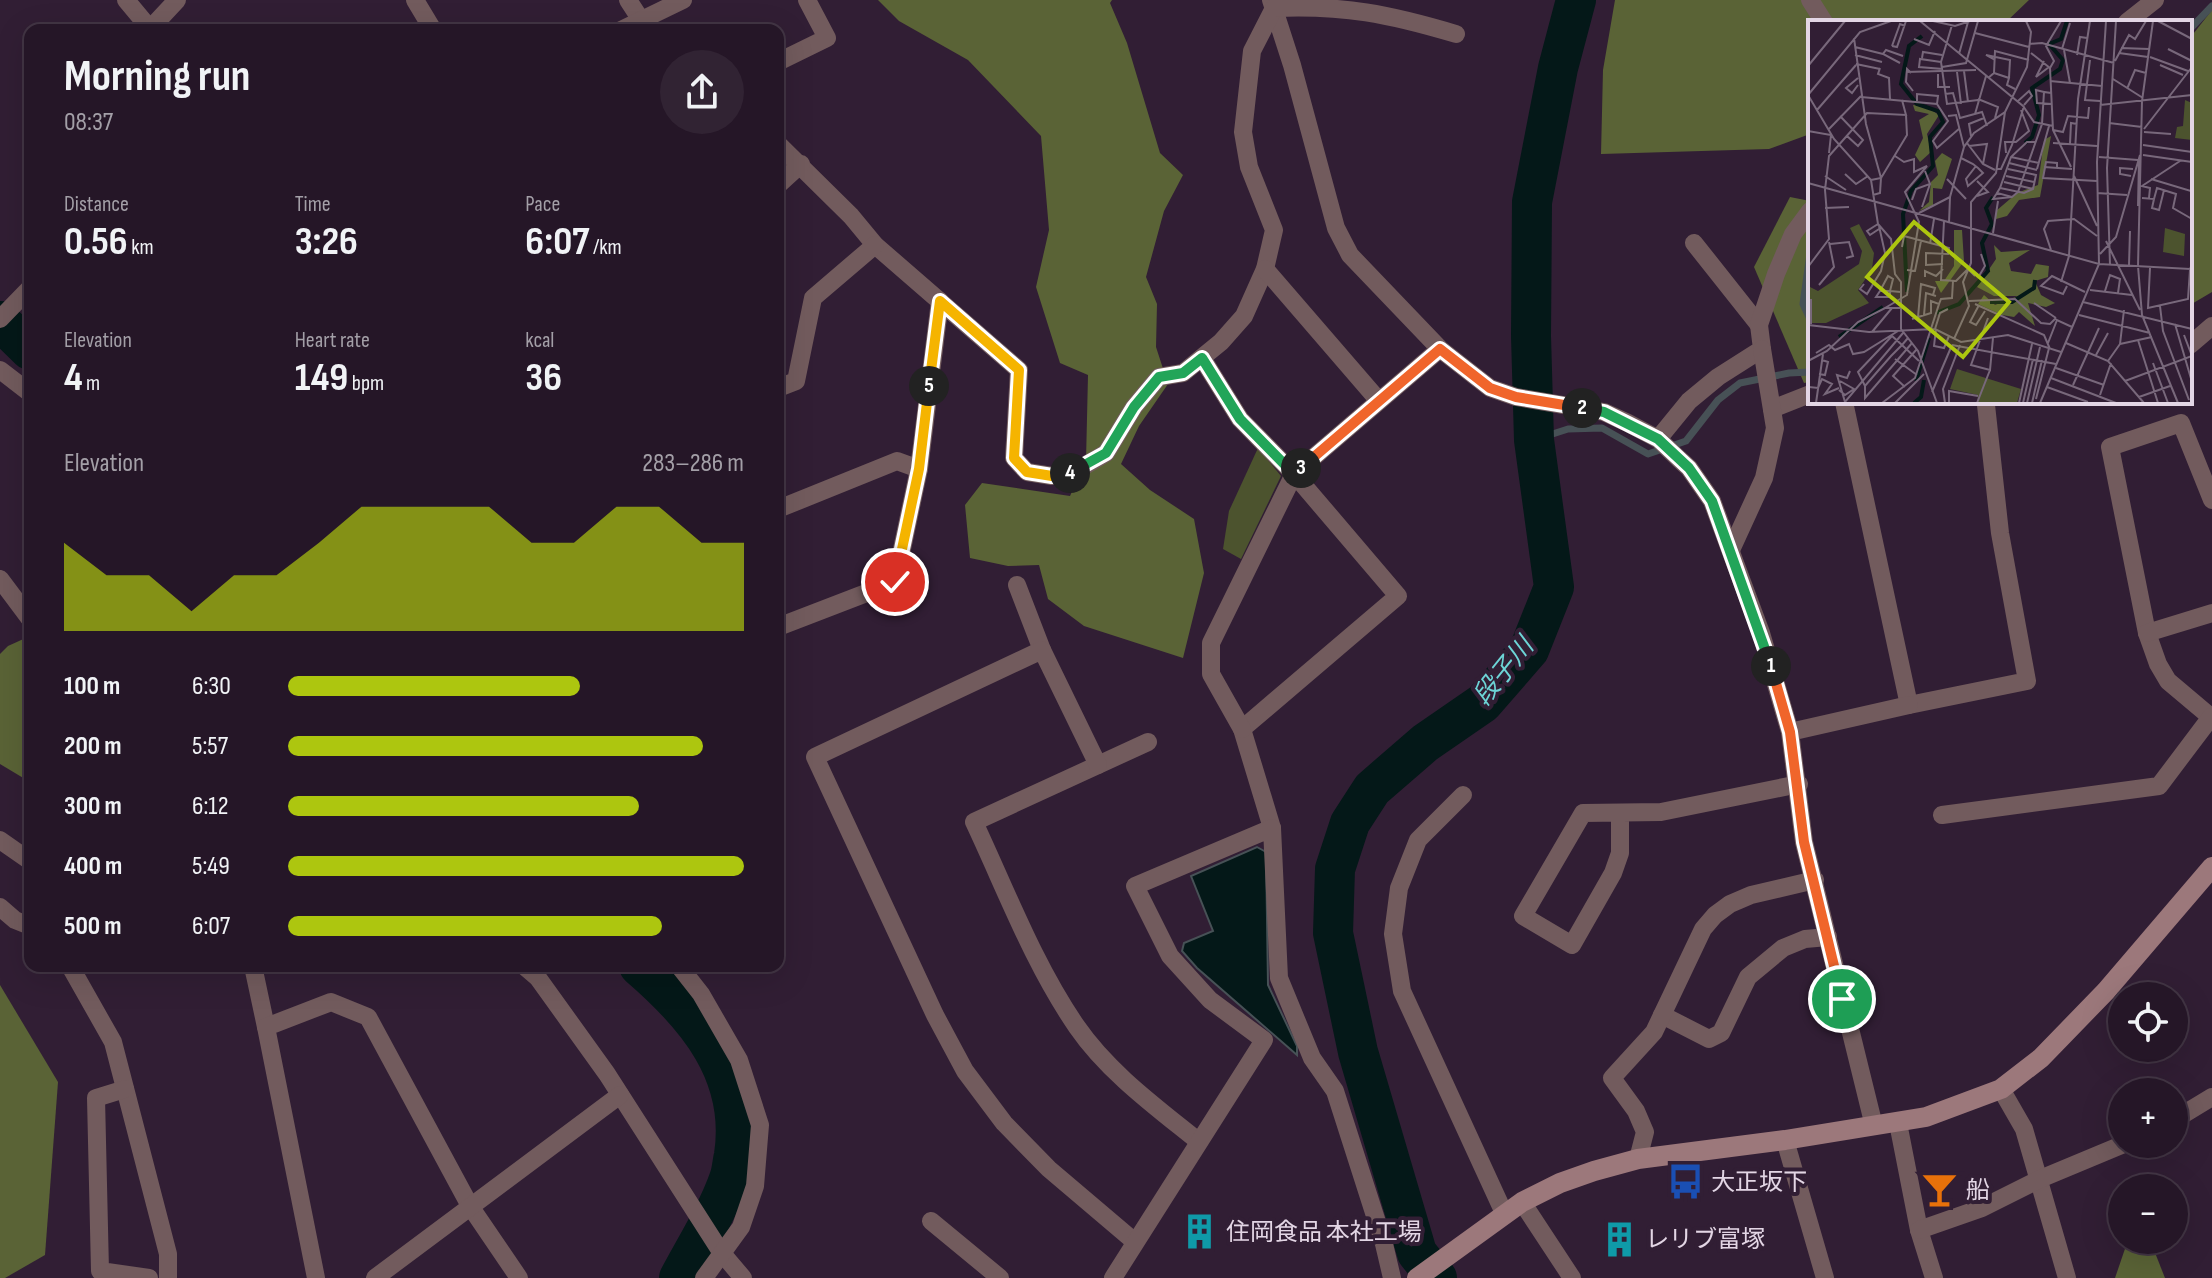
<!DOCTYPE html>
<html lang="en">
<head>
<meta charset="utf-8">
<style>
  :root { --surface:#251627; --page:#312333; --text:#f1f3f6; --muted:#a39fa7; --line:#423544; --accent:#adc60f }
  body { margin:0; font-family:"Sofia Sans Condensed","Noto Sans JP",sans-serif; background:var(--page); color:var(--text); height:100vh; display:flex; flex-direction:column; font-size:30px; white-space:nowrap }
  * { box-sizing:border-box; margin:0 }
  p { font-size:26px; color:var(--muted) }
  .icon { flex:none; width:44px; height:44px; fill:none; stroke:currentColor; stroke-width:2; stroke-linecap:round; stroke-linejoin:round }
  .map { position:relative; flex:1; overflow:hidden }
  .details { position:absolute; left:24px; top:24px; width:760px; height:948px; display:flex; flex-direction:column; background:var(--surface); border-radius:16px; box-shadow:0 8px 32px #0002,0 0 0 2px var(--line) }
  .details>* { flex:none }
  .fabs { position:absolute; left:2108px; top:982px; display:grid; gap:16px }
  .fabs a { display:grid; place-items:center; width:80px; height:80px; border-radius:50%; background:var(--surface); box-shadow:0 8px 32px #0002,0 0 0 2px var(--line); font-size:40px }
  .pin { position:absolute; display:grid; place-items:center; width:68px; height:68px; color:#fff; margin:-34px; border:4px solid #fff; border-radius:50%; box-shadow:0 2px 8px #0007 }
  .km { position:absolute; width:40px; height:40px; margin:-20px; border-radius:50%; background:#222; color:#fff; font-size:22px; line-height:40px; text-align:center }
  .round { display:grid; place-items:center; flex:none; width:84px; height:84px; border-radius:42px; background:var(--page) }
  .head { display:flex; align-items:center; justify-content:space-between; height:136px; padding:0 40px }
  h1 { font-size:44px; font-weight:700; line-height:60px }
  .figures { display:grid; grid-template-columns:repeat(3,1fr); gap:12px; height:136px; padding:8px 40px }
  .figures div { display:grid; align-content:center }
  .figures b { font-size:40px; font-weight:700 }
  .figures small { font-size:22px; font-weight:400 }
  .figures p { font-size:22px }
  .chart { height:224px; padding:16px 40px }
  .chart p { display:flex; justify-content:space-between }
  .chart svg { width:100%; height:144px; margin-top:8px; fill:var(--accent); opacity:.7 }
  ul { padding:0 40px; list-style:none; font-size:26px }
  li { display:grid; grid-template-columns:128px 96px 1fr; align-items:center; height:60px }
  li i { height:20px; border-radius:10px; background:var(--accent) }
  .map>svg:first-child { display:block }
</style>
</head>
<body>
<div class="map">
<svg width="2212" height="1278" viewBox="0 0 2212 1278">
  <rect width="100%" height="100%" fill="#311e34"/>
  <polygon fill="#4c532e" points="1258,448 1281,476 1241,559 1223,549 1229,511"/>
  <g fill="#5a6336">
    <polygon points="878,0 1112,0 1110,3 1127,43 1160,153 1183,175 1164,211 1146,277 1157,304 1156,347 1168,384 1139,426 1121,464 1150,490 1194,519 1204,573 1183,658 1084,626 1048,599 1039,565 1008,566 970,558 965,505 982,483 1070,496 1086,461 1088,375 1060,363 1036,287 1049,230 1041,136 968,60 899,21"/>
    <polygon points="1615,0 2029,0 2006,22 1810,22 1810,134 1769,149 1601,154 1603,70"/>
    <polygon points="2212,10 2212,292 2190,305 2190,38"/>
    <polygon points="1790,197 1810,201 1810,382 1804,383 1754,267"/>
    <polygon points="30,636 30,782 0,764 0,654 8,646"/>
    <polygon points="0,985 58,1082 45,1255 5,1278 0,1278"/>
    <polygon points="2128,1240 2150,1240 2165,1278 2115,1278"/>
  </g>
  <polygon fill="#041818" stroke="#475156" stroke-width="2" points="1257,847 1266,852 1268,985 1297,1046 1297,1055 1197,968 1182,951 1184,943 1213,931 1191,876"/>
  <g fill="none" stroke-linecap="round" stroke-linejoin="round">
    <g stroke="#475156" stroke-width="7">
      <polyline points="2190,29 2212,6"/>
      <polyline points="1810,254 1803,304 1810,319"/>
      <polyline points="1534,440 1568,429 1602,428 1648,454 1686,441 1718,400 1740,383 1789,373 1810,372"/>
    </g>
    <g stroke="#041818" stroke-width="40">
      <polyline points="0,321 30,350"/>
      <path d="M639,966C697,1016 746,1074 734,1155C732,1163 732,1171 729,1179C717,1213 696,1246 679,1278"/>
      <polyline points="1437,1278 1417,1253 1358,1052 1333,933 1335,869 1350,823 1372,789 1425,743 1483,703 1529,650 1554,587 1534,440 1531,336 1532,202 1558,68 1576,0"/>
    </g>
    <g stroke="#725b5d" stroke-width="18">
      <polyline points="126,0 151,30"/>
      <polyline points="415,0 433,30"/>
      <polyline points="628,0 641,20 652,30"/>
      <polyline points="1271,0 1292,65 1336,228 1350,255 1440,349 1490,388 1516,397 1604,412 1628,423 1658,439 1679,459 1689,468 1712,501 1761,633 1790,732 1804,842 1874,1126"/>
      <polyline points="1810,0 1824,22"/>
      <polyline points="2127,22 2155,0"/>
      <polyline points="150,29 177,0"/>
      <polyline points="621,30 683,0"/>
      <polyline points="778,62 827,38 807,0"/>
      <path d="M778,144L851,216L875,245L1019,370L1014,458L1027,472L1052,476L1076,471L1106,453L1134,407L1159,377L1183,373L1221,342L1244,316L1265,269L1274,230L1249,167L1243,132L1252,51L1274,8C1344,5 1389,14 1456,34"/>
      <polyline points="778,185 801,164"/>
      <polyline points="1694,243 1759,325"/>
      <polyline points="1265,269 1379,401"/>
      <polyline points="0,319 30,288"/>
      <polyline points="2190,345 2212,326"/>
      <polyline points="1202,358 1240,419 1294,474 1398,596 1242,729 1272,828"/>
      <polyline points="0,370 30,393"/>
      <polyline points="778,388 796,381 813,298 875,245"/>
      <polyline points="1844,402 1909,705 2027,681 2000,533 1986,405"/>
      <polyline points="1772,409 1810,394"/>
      <polyline points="1658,439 1689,401 1718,377 1762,349 1759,325 1776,274 1793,234 1810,211"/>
      <polyline points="2212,500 2181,423 2110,447 2147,633 2158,664 2168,681 2212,718"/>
      <polyline points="778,509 897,461 919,469 940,301"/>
      <polyline points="1731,550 1764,478 1775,428 1762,349"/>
      <polyline points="0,579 30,619"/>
      <polyline points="1017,585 1042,650"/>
      <polyline points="778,627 895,582 919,469"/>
      <polyline points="2147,633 2212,613"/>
      <polyline points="1242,729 1211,674 1211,643 1294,474 1440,349"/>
      <polyline points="1790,732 1909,705"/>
      <path d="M1148,742L974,822C1006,890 1034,965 1077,1027C1108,1072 1156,1107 1198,1141"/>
      <polyline points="1098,765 1042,650 815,757 935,1015 965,1071 1004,1123 1049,1169 1135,1242"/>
      <polyline points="1463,795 1418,840 1399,888 1393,934 1402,991 1504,1213"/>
      <polyline points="1620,813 1620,853 1613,873 1572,945 1523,916 1583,813 1661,812 1799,784"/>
      <polyline points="1942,815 2159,786 2211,717"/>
      <polyline points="0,840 30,861"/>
      <polyline points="0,907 15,920 30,926"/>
      <polyline points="70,966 113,1042 168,1254 168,1278"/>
      <polyline points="253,966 266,1027"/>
      <polyline points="524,966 538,978 607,1074 721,1252 743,1278"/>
      <polyline points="679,966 701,994 739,1060 760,1125 755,1186 741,1227 704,1278"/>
      <polyline points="1662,1015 1709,1039 1721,1033 1748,977 1783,948 1805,939 1828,937"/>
      <polyline points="125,1089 96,1098 100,1271 149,1278"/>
      <polyline points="2001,1089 2024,1129 2067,1278"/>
      <polyline points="2174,1120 2212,1097"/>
      <polyline points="1898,1123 1919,1230 1934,1278"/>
      <polyline points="1785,1140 1825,1278"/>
      <polyline points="1638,1159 1645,1132 1636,1111 1612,1078 1654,1032 1703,929 1715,915 1730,904 1751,895 1815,880"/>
      <polyline points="1522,1202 1572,1278"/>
      <polyline points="931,1221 1000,1278"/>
      <polyline points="1919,1230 1982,1208 2040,1179 2124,1144"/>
      <polyline points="316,1278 266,1027 331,1002 368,1017 470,1206 519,1278"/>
      <polyline points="375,1278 620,1095"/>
      <polyline points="1113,1278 1264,1040 1210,1000 1170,956 1135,886 1272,828 1279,978 1312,1058 1335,1091 1384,1244 1392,1278"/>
    </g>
    <polyline stroke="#9c787b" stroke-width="20" points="1417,1278 1522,1202 1560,1183 1594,1171 1638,1159 1785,1140 1926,1117 2001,1089 2041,1058 2106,991 2212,867"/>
  </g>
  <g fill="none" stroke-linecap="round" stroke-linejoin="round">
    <defs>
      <polyline id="split-1" points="1771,666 1790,732 1804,842 1842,999"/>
      <polyline id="split-2" points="1582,408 1604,412 1658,439 1689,468 1712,501 1771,666"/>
      <polyline id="split-3" points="1301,468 1440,349 1490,388 1516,397 1582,408"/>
      <polyline id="split-4" points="1070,473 1106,453 1134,407 1159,377 1183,373 1202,358 1240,419 1294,474 1301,468"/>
      <polyline id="split-5" points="929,386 940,301 1019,370 1014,458 1027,472 1052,476 1070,473"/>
      <polyline id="split-6" points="895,582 919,469 929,386"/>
    </defs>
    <use href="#split-1" stroke="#fff" stroke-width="16"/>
    <use href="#split-2" stroke="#fff" stroke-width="16"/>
    <use href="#split-3" stroke="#fff" stroke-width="16"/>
    <use href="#split-4" stroke="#fff" stroke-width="16"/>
    <use href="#split-5" stroke="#fff" stroke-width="16"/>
    <use href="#split-6" stroke="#fff" stroke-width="16"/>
    <use href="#split-1" stroke="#f0652b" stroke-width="10"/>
    <use href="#split-2" stroke="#22a559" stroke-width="10"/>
    <use href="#split-3" stroke="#f0652b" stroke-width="10"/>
    <use href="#split-4" stroke="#22a559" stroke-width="10"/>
    <use href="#split-5" stroke="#f5b400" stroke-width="10"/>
    <use href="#split-6" stroke="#f5b400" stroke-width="10"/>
  </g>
  <defs>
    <symbol id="bus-bare" viewBox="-9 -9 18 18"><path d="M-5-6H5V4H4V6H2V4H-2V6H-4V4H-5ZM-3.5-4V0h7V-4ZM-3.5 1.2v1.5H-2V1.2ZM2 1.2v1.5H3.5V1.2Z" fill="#1a4fb4" stroke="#311e34" stroke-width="2.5" paint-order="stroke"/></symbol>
    <symbol id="bar-bare" viewBox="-9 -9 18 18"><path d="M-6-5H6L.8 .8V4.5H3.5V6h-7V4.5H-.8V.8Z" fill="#e8710a" stroke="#311e34" stroke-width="2.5" paint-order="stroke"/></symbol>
    <symbol id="building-bare" viewBox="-9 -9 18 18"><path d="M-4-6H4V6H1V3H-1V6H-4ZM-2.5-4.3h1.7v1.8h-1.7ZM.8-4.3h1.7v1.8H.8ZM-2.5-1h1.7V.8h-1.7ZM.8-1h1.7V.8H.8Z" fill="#0f9aa8" stroke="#311e34" stroke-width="2.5" paint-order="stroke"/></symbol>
  </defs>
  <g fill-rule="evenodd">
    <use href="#bus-bare" x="1660" y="1156" width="51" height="51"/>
    <use href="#bar-bare" x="1914" y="1164" width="51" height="51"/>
    <use href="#building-bare" x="1174" y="1206" width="51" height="51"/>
    <use href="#building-bare" x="1594" y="1214" width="51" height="51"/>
  </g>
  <g text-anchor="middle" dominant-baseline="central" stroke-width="8" stroke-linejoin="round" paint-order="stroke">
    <g font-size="24" fill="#e3d6e5" stroke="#311e34" text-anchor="start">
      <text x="1711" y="1182">大正坂下</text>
      <text x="1966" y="1190">船</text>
      <text x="1226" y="1232">住岡食品 本社工場</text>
      <text x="1645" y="1239">レリブ富塚</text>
    </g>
    <g font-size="26" font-style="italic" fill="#6dd5d7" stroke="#311e34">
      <text transform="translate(1504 672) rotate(-51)">段子川</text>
    </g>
  </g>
  <g transform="translate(1808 20)">
    <rect width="384" height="384" fill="#311e34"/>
    <path d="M377,80L384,83V120L367,118L369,107L375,106ZM51,204L66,233L64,249L50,270L61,283L18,303H3L0,266L10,271L51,244L54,231L42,208ZM357,208L377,214L376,236L355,232ZM149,349L213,369L209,383H169L170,375L142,369Z" fill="#4c532e"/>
    <path d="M105,85L119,87L131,95L119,114L123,132L112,142L107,135L115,118L111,100L121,94L107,91ZM243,116L232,177L211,180L199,196L188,199V191L209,173L230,165L236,120ZM134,133L144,139L134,169L125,168V185L111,191L121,182L123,162L130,155L127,141ZM146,210H154L156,241L133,273L127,261H136L146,246ZM186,225L193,232L222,230L201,243L203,251L223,254L228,244L241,246L240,257L227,261L233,275L247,283L238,287L220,283L227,306L211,292L206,297L194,295L170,284L176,275L187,285L210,276H186L169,267L188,239Z" fill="#5a6336"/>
    <path fill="none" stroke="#041818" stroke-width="4" d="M217,123L224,117L231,95L224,68L252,49L255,40L241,24L253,19L259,1M99,272L95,194L103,171L125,146L122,117L135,102L130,91L109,84L93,64L101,26L114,16M182,282H204L226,268L227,260M128,293L151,284L180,251L174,223L184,204L178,188L185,177M31,317L75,287M108,361L121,318M106,383L113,377L116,360"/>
    <path fill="none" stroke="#78687b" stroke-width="2" d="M112,1L215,86L226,102L245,106M125,1L147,6L162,1M345,1L334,81L330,246L334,295L370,383M350,1L384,19M144,5L133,42L139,84L170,80M167,13L221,27M46,18L58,104L73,158L63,160M106,19L121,25L127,11M221,24L234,23L306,43M84,26L89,27L98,1M84,26L92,4L97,6M47,27L75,34M313,28L341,29M254,29L262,3M360,29L384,41M256,30L262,63M223,33L242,48L245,110L263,147M311,33L340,37M151,34L160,2M47,35L74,42M269,35L272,17L279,18M342,37L380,51M114,38L115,32L134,35M187,40L178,35L202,40L201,58M282,40L277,80L292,81M236,41L228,57L241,47M307,41L321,15L327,19L338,1M133,42L112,39L111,47L135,49M92,43L75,34L78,30L95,36M48,44L72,49M352,45L375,55M0,46L37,1M134,47L158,43L170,1M72,48L70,54L81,58L82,79M242,48L246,41L238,26L253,1M156,51L160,82M98,52L168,50M149,52L153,84M103,53L99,49L98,62L105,71M186,53L201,58L199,65L207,69M130,54V67H142M50,58L38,68L44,73L50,65M180,58L186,53L187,31L221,40M305,59L335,78M242,61L294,66M319,69L327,50L338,53M236,72L228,70L229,83L244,84M137,74L145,73L152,98L174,92L179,106M0,75L26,119L63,160L70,204L83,219L87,254L93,262V309L110,331L129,383M0,75L52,12L83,1M53,77L129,84L140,101L125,121L129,128L152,108M170,79L190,87L187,98M109,81V74L130,76L129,84M210,81L221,71L224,76L216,85M292,85L384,75M9,90L48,45M167,94L178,56M32,96L55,120L50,126L39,116M140,96L148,95L156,127M301,103L334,107M336,109L384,47M20,110L53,76M245,110L255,112L260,96L280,98L281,87M0,111L23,115L21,133M336,112L363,114M163,116L161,104L176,98M159,123L175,144L187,150M245,123L289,126M262,124L263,103L269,104M335,125L384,132M161,126L179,124L175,144M198,133L197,122H208L221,111L213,90M335,135L384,142M203,137L231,143M291,137L330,140M153,138L165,144L170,148L175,153L160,166L158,159L168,146M201,143L229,150M236,147L264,149M249,148V143L238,142L235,158L289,161M188,149H193L204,125L216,86M200,149L228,155L225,169L216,173L192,168L203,137L219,122H227M229,149L241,106M37,154L48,164L60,156M17,156L38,170M198,156L226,162M266,156L289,206M323,156L312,154V148L325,149M139,159L158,179M343,159L383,171L384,177M169,161L180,172L169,176M196,162L225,169M0,163L291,244L382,249L384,244M192,168L189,173L204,177L210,172L234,104L236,72L243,73M189,173L185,179L204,177M289,173L319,175M65,175L72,173L73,158L99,115L98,95M334,178L346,179L349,168L368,174L365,188L384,199M341,178L342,168L334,166L372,141M346,179L344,188L351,190L356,170M104,180L108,169L122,164L117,151M330,186L331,140M114,187L122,164M17,188L41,187M111,193L142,177M136,201L133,260L148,261L160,249L167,256M141,203L142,177L156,127L166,113L197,92L219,47L223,12L218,1M70,204L59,211L62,215L71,209M185,213L190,181M298,221L332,290M22,224L41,222L45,236L38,238M122,224L126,199M94,227L96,216L141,228L140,234L118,233V245L135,244M243,230L236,209L240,201L266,199L289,216M292,234L308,217L332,135M302,245L299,148L308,1M321,245L322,211M0,247L21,219L17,170L21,136L59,93L98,95L94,80M342,248L340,288L380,279L382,250M99,250L107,251L113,221M171,256L177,246L173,234M117,257V251L128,256L135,249M253,262L261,236L270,79L282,1M56,264L52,269L59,274L73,251L77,233L71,206M11,265L26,247L21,222M259,266L255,274L233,266L244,256L277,272M282,270L324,275M72,271L80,256L85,259L82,271V277H68L72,271H82L93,272M297,271L302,255L312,259L310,273M161,281L207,279L233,303L242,304L248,298M275,282L384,309M226,283L248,298M131,284L133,279L144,278L145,261M167,284L236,315L242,329M171,285L162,302L168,305L177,291M352,286L355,311L381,380M77,288L99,275L111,202L97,172L119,146L106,152V139L96,142L87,136M116,295L118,273L128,276M271,295L342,313M110,297L113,264L127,268L125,275M180,298L163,345L182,350L185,318M3,304V279M367,304L384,362M0,305L61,312L127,309L153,322L200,315L253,332M127,309L132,293L140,289M128,309L126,326L136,328L141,316M64,312L84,288M100,318L94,325L83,336L69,352L57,366L50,352L84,316L94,325L111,341M146,319L161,286L155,262L163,243V182L188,153L197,92M330,320L350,383M240,323L249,300L264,307M258,323L300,341L336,383M312,324L344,317M144,325L248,344M8,333L21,325L27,330L41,324L45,334L56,332L90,311M288,335L300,313M87,339L109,355M0,341L19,331L50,302L77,288H92M300,341L312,324L316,290M345,343L360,383M248,348L296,365M42,351L39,358L29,355L37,382L95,313M11,354L17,355L20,342L14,340M243,358L308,383M317,361L384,336L376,315M265,365L291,308M57,366V378L104,323M1,367L10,368L14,359L24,364L17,374L31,368M97,367L85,356L109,329M239,367L280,382M31,370L37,375L46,369L32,361M124,372L144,325M292,375L303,343M331,377L362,366M228,379L241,328M8,383L15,334M74,383L107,358L131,284L123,281V293L104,299M87,383L116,354M137,383L135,369L152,325M141,383V371L170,376M169,383L182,350M211,383L224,324M215,383L225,339M219,383L232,327M224,383L234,340M232,383L291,244L289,142L298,1"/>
    <path fill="#adc60f" fill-opacity="0.15" stroke="#adc60f" stroke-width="4" d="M106,202L201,282L155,337L59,257Z"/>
    <rect width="384" height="384" fill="none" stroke="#e3d6e5" stroke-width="4"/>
  </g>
</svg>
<div class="fabs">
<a><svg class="icon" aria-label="locate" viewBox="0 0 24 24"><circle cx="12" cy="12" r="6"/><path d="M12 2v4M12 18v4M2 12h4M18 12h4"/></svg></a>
<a>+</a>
<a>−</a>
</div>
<div class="pin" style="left:1842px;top:999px;background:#1e9e55"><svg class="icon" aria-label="arrive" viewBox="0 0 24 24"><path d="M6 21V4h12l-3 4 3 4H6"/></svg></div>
<div class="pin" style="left:895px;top:582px;background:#d93025"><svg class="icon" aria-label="check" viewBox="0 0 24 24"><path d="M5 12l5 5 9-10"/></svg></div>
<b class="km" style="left:1771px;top:666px">1</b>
<b class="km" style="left:1582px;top:408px">2</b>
<b class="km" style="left:1301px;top:468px">3</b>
<b class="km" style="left:1070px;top:473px">4</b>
<b class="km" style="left:929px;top:386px">5</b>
<section class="details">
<div class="head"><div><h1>Morning run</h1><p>08:37</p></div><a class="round"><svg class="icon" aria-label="share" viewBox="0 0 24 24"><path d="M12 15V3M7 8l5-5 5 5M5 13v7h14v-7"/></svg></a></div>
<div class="figures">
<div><p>Distance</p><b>0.56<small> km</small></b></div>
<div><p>Time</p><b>3:26</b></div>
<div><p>Pace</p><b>6:07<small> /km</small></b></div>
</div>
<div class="figures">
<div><p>Elevation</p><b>4<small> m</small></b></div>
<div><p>Heart rate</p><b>149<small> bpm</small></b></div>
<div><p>kcal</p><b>36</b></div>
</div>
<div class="chart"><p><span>Elevation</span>283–286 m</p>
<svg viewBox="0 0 160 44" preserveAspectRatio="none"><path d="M0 44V17L10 27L20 27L30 38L40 27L50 27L60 17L70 6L80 6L90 6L100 6L110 17L120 17L130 6L140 6L150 17L160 17V44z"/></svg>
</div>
<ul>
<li><b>100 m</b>6:30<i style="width:64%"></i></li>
<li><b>200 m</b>5:57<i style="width:91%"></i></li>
<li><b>300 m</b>6:12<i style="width:77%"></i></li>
<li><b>400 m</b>5:49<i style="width:100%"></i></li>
<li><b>500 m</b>6:07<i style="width:82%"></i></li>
</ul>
</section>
</div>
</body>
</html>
